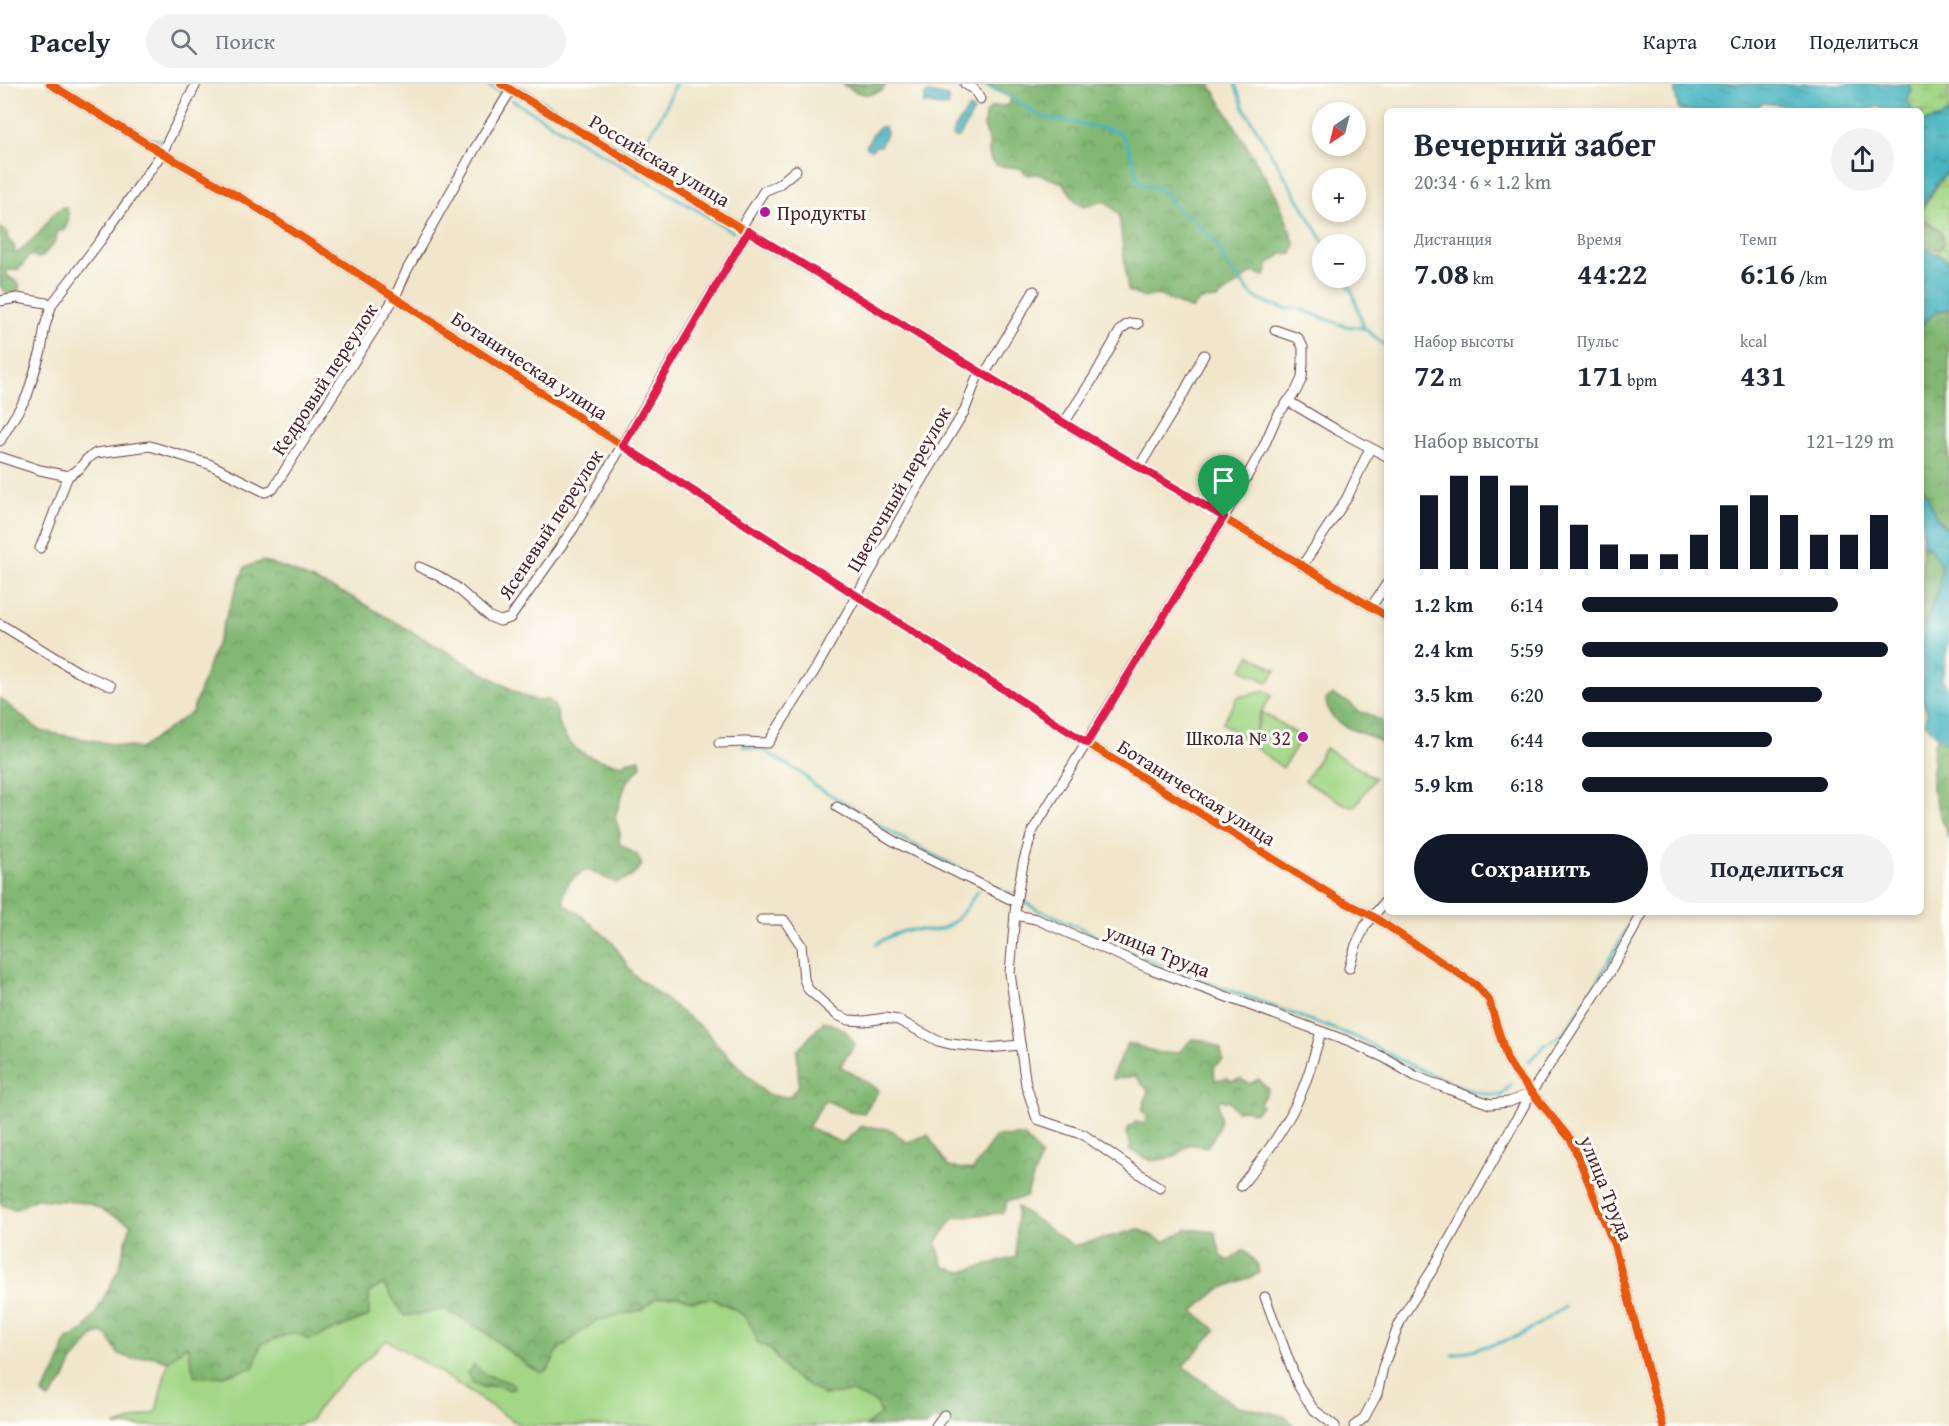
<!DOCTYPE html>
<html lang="ru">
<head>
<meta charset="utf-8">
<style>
  :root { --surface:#fff; --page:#f2f2f3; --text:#1f2937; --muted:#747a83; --line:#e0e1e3; --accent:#111827 }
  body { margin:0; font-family:"Gentium Book Plus",serif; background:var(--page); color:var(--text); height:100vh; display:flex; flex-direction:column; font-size:22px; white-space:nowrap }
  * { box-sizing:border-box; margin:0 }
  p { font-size:20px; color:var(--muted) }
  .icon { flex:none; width:33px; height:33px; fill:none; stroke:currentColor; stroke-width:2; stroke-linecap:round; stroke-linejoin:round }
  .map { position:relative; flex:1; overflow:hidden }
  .drawer { position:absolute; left:1384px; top:24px; width:540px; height:807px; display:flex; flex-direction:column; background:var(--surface); border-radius:9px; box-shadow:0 3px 9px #0003 }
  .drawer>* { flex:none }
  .needle { width:39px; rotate:215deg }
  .controls { position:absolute; left:1312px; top:18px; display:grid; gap:12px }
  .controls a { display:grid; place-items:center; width:54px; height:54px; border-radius:50%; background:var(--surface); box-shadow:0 3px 9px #0003; font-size:30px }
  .pin { position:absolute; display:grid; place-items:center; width:51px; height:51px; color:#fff; margin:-62px -26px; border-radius:50% 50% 50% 0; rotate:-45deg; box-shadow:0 0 6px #0007 }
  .pin .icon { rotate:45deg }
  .round { display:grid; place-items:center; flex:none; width:63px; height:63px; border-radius:32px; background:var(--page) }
  .overview { display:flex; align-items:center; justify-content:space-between; height:102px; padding:0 30px }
  h1 { font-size:33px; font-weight:600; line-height:45px }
  .figures { display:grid; grid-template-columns:repeat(3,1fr); gap:9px; height:102px; padding:6px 30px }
  .figures div { display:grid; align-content:center }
  .figures b { font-size:30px; font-weight:600 }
  .figures small { font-size:16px; font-weight:400 }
  .figures p { font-size:16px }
  .chart { height:168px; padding:12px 30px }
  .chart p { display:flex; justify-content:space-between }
  .chart svg { width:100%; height:108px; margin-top:6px; stroke:var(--accent); stroke-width:6 }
  .primary-button { display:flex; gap:12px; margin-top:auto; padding:12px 30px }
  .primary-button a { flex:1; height:69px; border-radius:36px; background:var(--accent); color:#fff; font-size:24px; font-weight:600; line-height:69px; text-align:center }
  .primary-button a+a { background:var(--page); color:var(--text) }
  ul { padding:0 30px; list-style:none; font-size:20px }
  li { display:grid; grid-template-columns:96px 72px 1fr; align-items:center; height:45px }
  li i { height:15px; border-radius:8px; background:var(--accent) }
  header { display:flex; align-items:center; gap:36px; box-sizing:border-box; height:84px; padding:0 30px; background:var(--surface); border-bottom:2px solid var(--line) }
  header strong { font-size:28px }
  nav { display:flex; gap:33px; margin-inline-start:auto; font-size:21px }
  .search { width:420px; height:54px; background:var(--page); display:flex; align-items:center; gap:15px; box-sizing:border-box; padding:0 21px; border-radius:33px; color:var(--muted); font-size:22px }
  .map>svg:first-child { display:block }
</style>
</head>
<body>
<header>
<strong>Pacely</strong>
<div class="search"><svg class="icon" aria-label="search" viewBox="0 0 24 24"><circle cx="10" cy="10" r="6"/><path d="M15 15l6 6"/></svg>Поиск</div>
<nav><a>Карта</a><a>Слои</a><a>Поделиться</a></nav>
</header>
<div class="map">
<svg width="1949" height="1342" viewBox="0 0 1949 1342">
  <defs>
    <pattern id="forest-crowns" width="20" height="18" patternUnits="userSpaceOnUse" patternTransform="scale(1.5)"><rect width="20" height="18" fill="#82b873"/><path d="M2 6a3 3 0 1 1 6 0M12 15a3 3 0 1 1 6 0" fill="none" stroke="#6c955f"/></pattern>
    <pattern id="wetland-marsh" width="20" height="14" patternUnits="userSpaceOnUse" patternTransform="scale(1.5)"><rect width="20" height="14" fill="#a3d786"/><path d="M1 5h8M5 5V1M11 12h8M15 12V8" fill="none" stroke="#8eb874"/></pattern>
    <pattern id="water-ripples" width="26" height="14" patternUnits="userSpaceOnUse" patternTransform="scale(1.5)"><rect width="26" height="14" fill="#46b5bf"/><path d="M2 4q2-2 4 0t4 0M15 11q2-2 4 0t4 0" fill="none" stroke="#3c939b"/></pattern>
  </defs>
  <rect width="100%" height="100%" fill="#fdfcf7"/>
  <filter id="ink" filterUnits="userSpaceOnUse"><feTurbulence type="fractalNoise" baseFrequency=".0167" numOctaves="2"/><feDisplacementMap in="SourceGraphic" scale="12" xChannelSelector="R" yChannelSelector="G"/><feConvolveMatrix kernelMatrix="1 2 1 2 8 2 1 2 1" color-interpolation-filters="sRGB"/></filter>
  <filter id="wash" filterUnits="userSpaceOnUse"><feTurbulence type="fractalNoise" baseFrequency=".008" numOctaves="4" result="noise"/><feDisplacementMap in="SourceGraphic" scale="24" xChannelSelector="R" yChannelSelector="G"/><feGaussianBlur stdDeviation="1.35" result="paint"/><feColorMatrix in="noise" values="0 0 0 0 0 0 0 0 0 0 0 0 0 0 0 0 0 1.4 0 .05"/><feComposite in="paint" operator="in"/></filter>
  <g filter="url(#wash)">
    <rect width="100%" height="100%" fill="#f1e6cb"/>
    <g fill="#a3d786" stroke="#767b58" stroke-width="1.5">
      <polygon points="1250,571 1276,586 1268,599 1242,585"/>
      <polygon points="1266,607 1272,611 1260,630 1251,660 1222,639 1238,613"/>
      <polygon points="1262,628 1302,653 1283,684 1252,661"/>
      <polygon points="1325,664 1375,694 1355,722 1346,721 1305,697"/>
      <path d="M384,1200L416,1231L445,1225L482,1246L528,1282L548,1285L559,1265L597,1236L641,1226L656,1214L676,1212L693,1217L711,1214C736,1227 751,1228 757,1258L771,1265L777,1275L824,1311L852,1308L877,1319L881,1330L866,1342H521L441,1289L387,1256L327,1312L310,1337L292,1342H114L156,1328L168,1277L187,1261L195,1293L224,1292L253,1283L261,1260L296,1248Z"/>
    </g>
    <g fill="url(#forest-crowns)" stroke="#666c4f" stroke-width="1.5">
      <path d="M842,0H886L883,6C864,14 859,10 842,0Z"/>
      <polygon points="985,0 1210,0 1279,116 1295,161 1292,170 1282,170 1269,180 1265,192 1253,188 1217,215 1201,216 1191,225 1158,211 1142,213 1128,207 1119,130 1105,117 1083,122 1075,116 1063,99 1038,90 1028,91 1020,84 999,82 992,78 989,70 989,57 984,42 985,30 992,23 1009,21 1011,14"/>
      <path d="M63,123H66C70,131 69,140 64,146L58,147L55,158L42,173L37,174L33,171L28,173C22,182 20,188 8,186L6,188L8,192L19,200V205L16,210C8,212 5,208 0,202V144L7,149V154L15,163L14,168L18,169L40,148L54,129Z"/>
      <polygon points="1922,136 1938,145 1943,152 1942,163 1935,166 1922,164"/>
      <polygon points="1949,225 1949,448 1935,431 1926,409 1922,402 1922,326 1924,322 1922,299 1922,240 1936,228"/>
      <polygon points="1922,461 1928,462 1941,481 1940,500 1922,549"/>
      <path d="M263,477L285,484L350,512L521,611L538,617L549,616C560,626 556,633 561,645C572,671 598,677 623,681L626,678L640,675L641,682L626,699L615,733L620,749L619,759L637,771L642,781L631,793L616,799L587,785C572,795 561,800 564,820L577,828L613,859L633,890L706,947L718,962L767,1011L789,1013L799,1001L797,967L824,937L845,946L855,960L840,982L879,1006L864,1029L850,1027L825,1016L808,1043L842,1059L862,1042L889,1045L907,1058L928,1051L948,1083L973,1086L995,1053L1024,1052L1041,1072L1026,1113L1007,1117L1003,1129L954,1133L936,1159L944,1183L961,1188L1016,1173L1017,1123L1074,1162L1139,1145L1164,1158L1187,1145L1215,1148L1221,1172L1229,1177L1244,1166L1257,1180L1260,1189L1220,1205L1193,1227L1216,1246L1183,1282L1235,1321L1285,1332L1295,1342H946L944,1336H932L927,1342H866L881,1330L877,1319L852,1308L824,1311L788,1289L771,1265L757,1258C751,1229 736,1226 711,1214L693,1217L676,1212L656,1214L641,1226L597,1236L559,1265L548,1285L542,1289L528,1282L482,1246L446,1225L404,1232L384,1200L369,1208V1232L309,1256L296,1248L261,1260L254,1283L223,1292L195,1293L187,1261L168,1277L151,1272L132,1275L118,1270L109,1254L102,1249L93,1252L73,1277L64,1296L51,1313L48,1315L42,1310L55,1288L62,1271L64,1261L68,1255L83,1247L95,1231L119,1184L131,1140L88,1119L36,1115L14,1126L0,1120V614L40,647L140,665L192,628L233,513L245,483Z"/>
      <path d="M1332,611L1350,619L1359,628L1368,630L1382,637L1387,644V663C1384,660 1380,657 1376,655C1357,646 1326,642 1326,615Z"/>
      <polygon points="1938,653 1949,661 1949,756 1932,705 1934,659"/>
      <path d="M1193,955L1204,956L1221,965L1223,976L1214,983L1215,996L1228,994L1231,997L1241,995L1249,1000L1259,995L1261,999L1269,1005L1260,1019L1262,1022L1254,1029L1246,1026L1236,1027L1229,1017L1225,1018L1223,1015L1219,1017C1218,1023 1219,1025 1220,1031C1221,1044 1214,1053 1207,1063L1189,1060L1175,1073L1152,1077L1129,1066L1131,1061L1126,1051L1129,1043L1136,1038L1144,1040L1148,1032L1142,1027L1148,1007L1136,992L1113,995V989L1128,959L1160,969L1179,968Z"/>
      <polygon points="474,1281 484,1290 511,1299 514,1302 513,1305 509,1306 497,1301 484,1304 478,1301 473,1299 467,1289"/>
    </g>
    <g fill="url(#wetland-marsh)" stroke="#767b58" stroke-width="1.5">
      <polygon points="1908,0 1949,0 1949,28 1942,33 1922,38 1922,27 1911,27 1911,23 1907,15 1911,5"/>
      <path d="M1949,84V178L1937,169L1945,159C1943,145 1934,142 1923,134V123Z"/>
    </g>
    <g fill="url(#water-ripples)" stroke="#486a75" stroke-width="1.5">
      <polygon points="1675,0 1908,0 1911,5 1907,15 1911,23 1911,27 1883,27 1877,22 1868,27 1799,27 1789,22 1763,19 1750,27 1679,27 1675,9"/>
      <polygon points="929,9 947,13 949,17 948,22 943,23 927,19 924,21 925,11"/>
      <polygon points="969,24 974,27 959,54 956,55 952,52 953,47"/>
      <polygon points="1949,28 1949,84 1928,113 1923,123 1922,132 1922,38 1942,33"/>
      <polygon points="880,43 884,43 887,48 880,62 876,62 871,66 866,63 873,50"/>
      <path d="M1922,166C1932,167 1942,171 1949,178V225L1936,228L1922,240Z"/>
      <polygon points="1922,402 1926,409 1935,431 1949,448 1949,555 1942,595 1949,609 1949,661 1938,653 1924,638 1927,628 1922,616 1922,549 1940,500 1941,481 1928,462 1922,461"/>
    </g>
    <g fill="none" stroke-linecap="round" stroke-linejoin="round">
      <g stroke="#46b5bf" stroke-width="3">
        <polyline points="59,0 149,55 161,56"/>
        <polyline points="486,0 503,11"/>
        <polyline points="983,0 1018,17 1040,33 1098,43 1118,48 1123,52 1134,78 1137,93 1146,102 1156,103 1165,109 1178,127 1196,136 1202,146 1214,155 1227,181 1252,211 1259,216 1286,225 1297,224 1345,242 1364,244 1388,264"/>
        <polyline points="1235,0 1244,24 1325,160"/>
        <polyline points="521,4 619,64 636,72 664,27 675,0"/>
        <path d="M512,16C585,61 660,103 733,148"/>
        <polyline points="1344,194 1352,207 1364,244"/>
        <polyline points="743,662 763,666 804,691 815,702 847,720 866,733 896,751 970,790"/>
        <polyline points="989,800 1011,810"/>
        <path d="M1020,815L1036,825L1057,833L1089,848L1104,858L1137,872L1361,955C1389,971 1473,1015 1502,1011L1511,1000"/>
        <path d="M876,860C887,853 898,847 911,846C922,845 937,849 947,842C960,835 970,818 978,807"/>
        <polyline points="1529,977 1544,962 1561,951 1570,941 1597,898 1636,828"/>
        <polyline points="1453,1271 1502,1258 1523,1250 1565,1223"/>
      </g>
    </g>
  </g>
  <g filter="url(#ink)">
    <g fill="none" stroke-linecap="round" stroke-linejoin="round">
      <defs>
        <g id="minor">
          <polyline points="50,0 162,69 248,118 623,362 1087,659 1338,815 1374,833 1476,901 1489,916 1507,975 1515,988 1571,1056 1614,1161 1663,1342"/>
          <polyline points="501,0 1388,533"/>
          <polyline points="965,0 974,5 980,15"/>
          <polyline points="741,143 764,107 778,101 796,86"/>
          <polyline points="0,217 17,214 52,220"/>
          <polyline points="984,291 1034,207"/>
          <polyline points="1288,317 1335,345 1388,373"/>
          <path d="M1064,339L1094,293L1120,247C1126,240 1129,238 1138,240"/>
          <polyline points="0,357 27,312 41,267 45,242 52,220 100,157 162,69 196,0"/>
          <polyline points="0,373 40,386 68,392 79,385 87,375 96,369 150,362 209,380 265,408 273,405 395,213 407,186 477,61 511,6"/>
          <polyline points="1139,383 1181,314 1204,271"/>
          <path d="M40,464C51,440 58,416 68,392"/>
          <polyline points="1302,482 1347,414 1370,364"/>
          <polyline points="419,483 437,491 456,503 490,533 500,537 510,534 573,445 748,147"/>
          <polyline points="1371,523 1388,498"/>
          <polyline points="0,540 78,588 111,602"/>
          <polyline points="719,659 745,658 768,659 815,586 915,408 964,328 979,288"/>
          <polyline points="837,723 897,759 1016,818"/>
          <polyline points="1015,831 1036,835 1151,885 1347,957 1385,974 1415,992 1448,1005 1490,1020 1509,1018 1531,1009"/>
          <polyline points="761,836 784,836 801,861 804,895 808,905 837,931 849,936 865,937 885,934 898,936 938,957 950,960 988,964 1020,961"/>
          <polyline points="1349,884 1356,861 1365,842 1388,814"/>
          <path d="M1241,1102C1264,1073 1288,1041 1302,1007C1310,988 1315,968 1321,948"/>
          <polyline points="1160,1104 1084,1051 1037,1035 1026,1001 1010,889 1016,818 1023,780 1032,748 1224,433 1263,364 1277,332 1296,307 1302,294 1303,280 1303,263 1298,254 1275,246"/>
          <polyline points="1265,1213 1298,1301 1313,1325 1335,1342"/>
          <polyline points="936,1342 944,1331"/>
          <polyline points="1354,1342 1364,1334 1377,1310 1383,1283 1401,1235 1434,1183 1531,1009 1610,888 1643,828"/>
        </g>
      </defs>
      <use href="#minor" stroke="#633d43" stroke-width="11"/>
      <use href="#minor" stroke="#fff" stroke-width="9"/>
      <defs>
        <g id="cycleway">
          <polyline points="50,0 162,69 248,118 623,362 1087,659 1338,815 1374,833 1476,901 1489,916 1507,975 1515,988 1571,1056 1614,1161 1663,1342"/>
          <polyline points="501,0 1388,533"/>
        </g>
      </defs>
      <use href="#cycleway" stroke="#fdfcf7" stroke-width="11"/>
      <use href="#cycleway" stroke="#e8590c" stroke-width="8"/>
    </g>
  </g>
  <g fill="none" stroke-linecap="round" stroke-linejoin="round" filter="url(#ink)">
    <defs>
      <polygon id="route" points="748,147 1064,339 1224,433 1087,659 623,362"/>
    </defs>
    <use href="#route" stroke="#fff" stroke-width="12"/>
    <use href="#route" stroke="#e11d48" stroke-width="8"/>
  </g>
  <g fill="#b5179e" stroke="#fdfcf7" stroke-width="2">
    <circle cx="765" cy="128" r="6"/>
    <circle cx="1303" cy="653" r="6"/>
  </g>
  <g text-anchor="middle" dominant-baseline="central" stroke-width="6" stroke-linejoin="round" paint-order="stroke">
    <g font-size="20" fill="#4a1f2b" stroke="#fdfcf7">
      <text transform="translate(660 76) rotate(31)">Российская улица</text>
      <text transform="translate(530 281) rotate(33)">Ботаническая улица</text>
      <text transform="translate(324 295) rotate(-57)">Кедровый переулок</text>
      <text transform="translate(898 405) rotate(-60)">Цветочный переулок</text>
      <text transform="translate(550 440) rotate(-57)">Ясеневый переулок</text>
      <text transform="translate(1197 708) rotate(32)">Ботаническая улица</text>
      <text transform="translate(1158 866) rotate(22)">улица Труда</text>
      <text transform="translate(1607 1104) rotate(68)">улица Труда</text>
    </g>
    <g font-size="20" fill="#4a1f2b" stroke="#fdfcf7" text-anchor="start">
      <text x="777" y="128">Продукты</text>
      <text x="1291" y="653" text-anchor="end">Школа № 32</text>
    </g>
  </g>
</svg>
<div class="controls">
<a><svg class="needle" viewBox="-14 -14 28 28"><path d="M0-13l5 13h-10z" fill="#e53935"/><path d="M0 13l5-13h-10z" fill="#747a83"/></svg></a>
<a>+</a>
<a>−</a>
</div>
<div class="pin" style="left:1224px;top:433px;background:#1e9e55"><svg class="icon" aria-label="arrive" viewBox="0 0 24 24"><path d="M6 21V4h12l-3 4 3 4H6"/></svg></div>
<section class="drawer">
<div class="overview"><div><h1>Вечерний забег</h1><p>20:34 · 6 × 1.2 km</p></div><a class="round"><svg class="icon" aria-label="share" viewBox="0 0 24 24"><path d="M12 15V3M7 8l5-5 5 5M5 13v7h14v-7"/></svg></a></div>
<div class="figures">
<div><p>Дистанция</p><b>7.08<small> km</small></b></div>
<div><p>Время</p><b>44:22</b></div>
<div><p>Темп</p><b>6:16<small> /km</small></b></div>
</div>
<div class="figures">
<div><p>Набор высоты</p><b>72<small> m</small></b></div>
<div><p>Пульс</p><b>171<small> bpm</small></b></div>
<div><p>kcal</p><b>431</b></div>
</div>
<div class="chart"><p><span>Набор высоты</span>121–129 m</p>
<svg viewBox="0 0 160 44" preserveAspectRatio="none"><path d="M5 44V14M15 44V6M25 44V6M35 44V10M45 44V18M55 44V26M65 44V34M75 44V38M85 44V38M95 44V30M105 44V18M115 44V14M125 44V22M135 44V30M145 44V30M155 44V22"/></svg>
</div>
<ul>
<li><b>1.2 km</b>6:14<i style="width:82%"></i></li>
<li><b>2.4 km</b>5:59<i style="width:98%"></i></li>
<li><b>3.5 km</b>6:20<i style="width:77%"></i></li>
<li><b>4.7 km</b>6:44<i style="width:61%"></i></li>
<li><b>5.9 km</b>6:18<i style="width:79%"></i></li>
</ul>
<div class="primary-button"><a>Сохранить</a><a>Поделиться</a></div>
</section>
</div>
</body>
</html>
